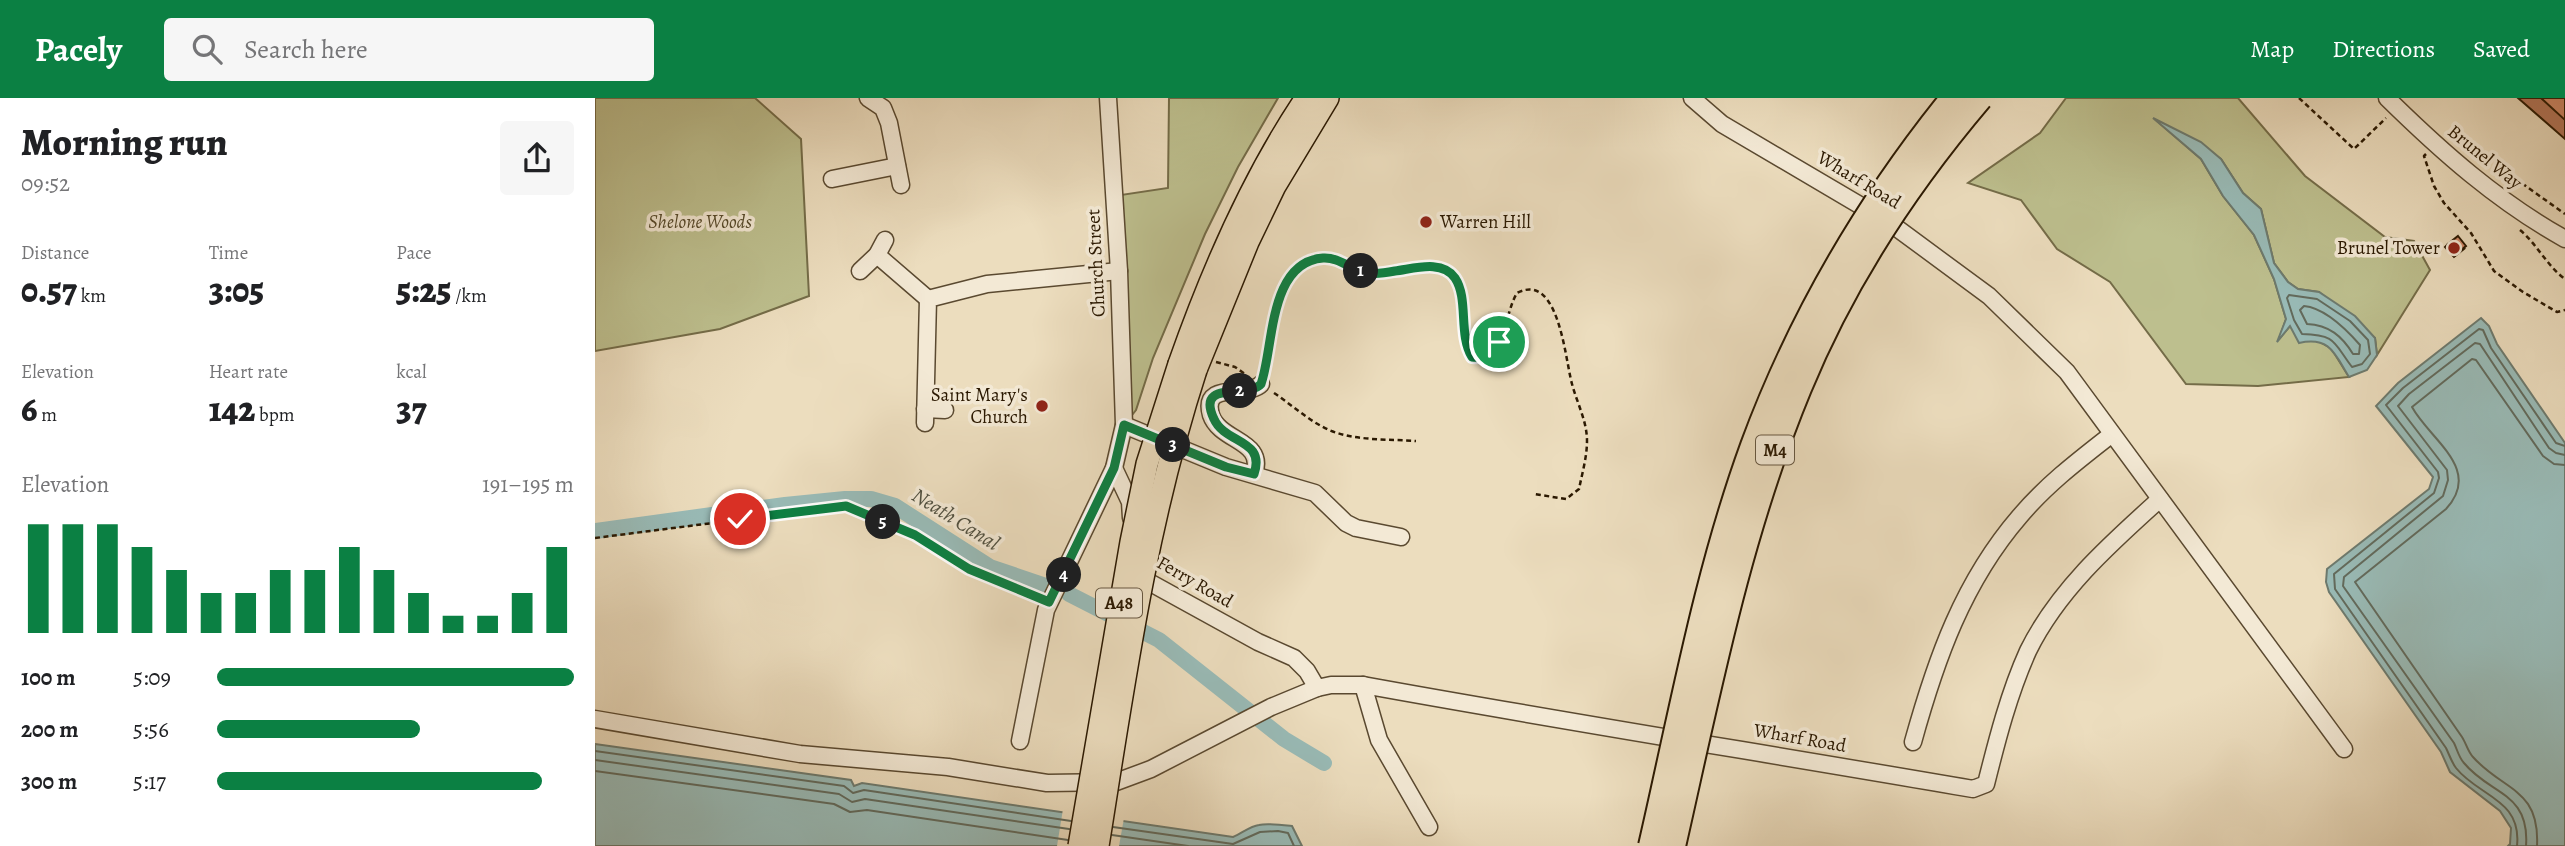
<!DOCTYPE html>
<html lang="en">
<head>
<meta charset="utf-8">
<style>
  :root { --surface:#fff; --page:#f6f6f6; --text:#202124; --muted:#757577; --accent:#0b8043 }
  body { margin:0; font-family:Alegreya,serif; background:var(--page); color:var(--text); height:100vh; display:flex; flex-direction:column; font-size:26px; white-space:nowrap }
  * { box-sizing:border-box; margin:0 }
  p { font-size:23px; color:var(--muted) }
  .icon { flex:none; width:38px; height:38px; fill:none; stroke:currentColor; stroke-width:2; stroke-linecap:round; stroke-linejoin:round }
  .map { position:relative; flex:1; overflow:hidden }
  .side { display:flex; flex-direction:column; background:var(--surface); width:595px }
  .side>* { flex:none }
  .pin { position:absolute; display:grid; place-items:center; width:60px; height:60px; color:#fff; margin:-30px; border:4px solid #fff; border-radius:50%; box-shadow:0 2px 7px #0007 }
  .km { position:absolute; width:35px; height:35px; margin:-18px; border-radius:50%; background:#222; color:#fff; font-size:19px; line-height:35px; text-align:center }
  .round { display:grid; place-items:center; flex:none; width:74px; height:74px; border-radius:7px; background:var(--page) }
  .overview { display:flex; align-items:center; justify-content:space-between; height:119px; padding:0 21px }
  h1 { font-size:38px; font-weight:800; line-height:52px }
  .metrics { display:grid; grid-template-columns:repeat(3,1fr); gap:10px; height:119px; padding:7px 21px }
  .metrics div { display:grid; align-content:center }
  .metrics b { font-size:35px; font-weight:800 }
  .metrics small { font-size:19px; font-weight:400 }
  .metrics p { font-size:19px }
  .chart { height:196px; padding:14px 21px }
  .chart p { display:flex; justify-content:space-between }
  .chart svg { width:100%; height:126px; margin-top:7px; stroke:var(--accent); stroke-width:6 }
  ul { padding:0 21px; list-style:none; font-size:23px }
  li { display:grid; grid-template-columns:112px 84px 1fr; align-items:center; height:52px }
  li i { height:18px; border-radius:9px; background:var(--accent) }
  header { display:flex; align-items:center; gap:42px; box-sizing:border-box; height:98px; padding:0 35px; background:var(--accent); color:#fff }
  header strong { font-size:33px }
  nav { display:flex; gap:38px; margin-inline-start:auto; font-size:24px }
  .search { width:490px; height:63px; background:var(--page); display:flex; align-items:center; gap:18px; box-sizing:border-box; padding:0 24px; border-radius:7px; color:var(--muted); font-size:26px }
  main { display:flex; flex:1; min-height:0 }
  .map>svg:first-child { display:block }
</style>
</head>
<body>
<header>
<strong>Pacely</strong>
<div class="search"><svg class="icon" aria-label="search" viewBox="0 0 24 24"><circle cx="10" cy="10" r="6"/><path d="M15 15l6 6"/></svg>Search here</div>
<nav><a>Map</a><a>Directions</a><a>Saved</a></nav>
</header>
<main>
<section class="side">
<div class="overview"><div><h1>Morning run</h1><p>09:52</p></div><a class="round"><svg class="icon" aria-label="share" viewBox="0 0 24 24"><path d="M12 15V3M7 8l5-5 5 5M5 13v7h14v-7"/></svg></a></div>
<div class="metrics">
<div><p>Distance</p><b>0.57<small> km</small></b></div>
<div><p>Time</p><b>3:05</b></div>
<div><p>Pace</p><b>5:25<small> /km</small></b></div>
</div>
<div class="metrics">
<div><p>Elevation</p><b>6<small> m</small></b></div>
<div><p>Heart rate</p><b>142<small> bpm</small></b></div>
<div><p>kcal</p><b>37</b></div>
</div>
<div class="chart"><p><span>Elevation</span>191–195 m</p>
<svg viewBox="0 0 160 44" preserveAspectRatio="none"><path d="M5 44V6M15 44V6M25 44V6M35 44V14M45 44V22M55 44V30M65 44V30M75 44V22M85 44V22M95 44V14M105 44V22M115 44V30M125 44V38M135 44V38M145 44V30M155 44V14"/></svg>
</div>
<ul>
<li><b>100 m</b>5:09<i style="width:100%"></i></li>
<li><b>200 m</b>5:56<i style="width:57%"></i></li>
<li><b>300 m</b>5:17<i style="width:91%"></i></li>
</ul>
</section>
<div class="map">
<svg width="1970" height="748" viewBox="0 0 1970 748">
  <rect width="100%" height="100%" fill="#ecddbe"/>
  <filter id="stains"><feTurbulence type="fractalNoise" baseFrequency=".00286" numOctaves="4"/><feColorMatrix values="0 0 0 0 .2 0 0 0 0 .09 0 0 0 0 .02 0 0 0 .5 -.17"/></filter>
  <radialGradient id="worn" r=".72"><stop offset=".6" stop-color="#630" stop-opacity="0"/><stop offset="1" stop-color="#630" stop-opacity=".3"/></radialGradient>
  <g fill="#bdbf8e" stroke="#746c48" stroke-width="2">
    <polygon points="0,0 160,0 206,41 214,198 125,231 0,253"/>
    <polygon points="574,0 683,0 643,69 610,136 558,260 541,312 529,327 519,98 573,90"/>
    <polygon points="1471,0 1643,0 1710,78 1790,139 1819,143 1835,172 1782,257 1780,240 1724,194 1703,191 1693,184 1679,165 1666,111 1648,95 1626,61 1561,22 1606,61 1628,98 1659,137 1679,181 1691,221 1684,241 1695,228 1736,250 1754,279 1663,288 1591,286 1515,184 1462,151 1426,102 1373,85 1445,35"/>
  </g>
  <g fill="#99bbb7" stroke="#6d7a6e" stroke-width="2">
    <path d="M1558,20L1606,44L1626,61L1648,95L1666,111L1679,165L1693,184L1703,191L1724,194L1760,218L1780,240L1782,257L1772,272L1754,279C1740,256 1735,238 1704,245L1695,228L1682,244L1691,221L1679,181L1659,137L1628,98L1606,61Z"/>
    <polygon points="1886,220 1894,228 1902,246 1970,345 1970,748 1913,748 1915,746 1916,730 1905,713 1855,674 1846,654 1734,494 1731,484 1732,471 1834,391 1838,379 1781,308 1803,285"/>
    <path d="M0,646L256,682L259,688L267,685L638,739C646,736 655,728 664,727C672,725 688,727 697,728L707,748H0Z"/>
  </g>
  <polygon fill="#ecddbe" points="468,711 529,720 524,748 462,748"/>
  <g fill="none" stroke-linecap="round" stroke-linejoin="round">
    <g stroke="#626a5c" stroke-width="2">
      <path d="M1694,197L1722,201L1755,223L1773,242L1775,256L1767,266L1757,269C1738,244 1742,237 1707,236L1699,222L1692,200Z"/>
      <path d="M1709,208C1730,210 1751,231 1765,247L1764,256H1758C1747,238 1734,227 1712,226L1705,212Z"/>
      <polyline points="0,653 249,688 258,695 269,692 476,723"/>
      <polyline points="0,662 244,696 257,704 270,701 474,731"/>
      <polyline points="0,673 239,706 255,714 272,712 473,742"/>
      <polyline points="518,729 638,746 665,734 683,733 693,735 699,748"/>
      <polyline points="517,737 593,748"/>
      <path d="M1922,748C1927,701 1884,699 1861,670C1857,665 1854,656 1851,650L1740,491L1739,476L1839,395L1844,380L1843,374L1791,307L1808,290L1884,231L1888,232L1896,250L1961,345L1970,348"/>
      <path d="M1931,748C1935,694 1895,697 1869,665C1864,660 1862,651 1859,645L1748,488L1749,479L1848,398L1853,382L1852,372L1803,308L1814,296L1880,245L1885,246L1954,350L1961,355L1970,357"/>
      <path d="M1942,748C1945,690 1908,693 1878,659C1873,654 1871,645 1867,639L1760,484L1851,411C1888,371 1835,342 1817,309L1877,261L1881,262L1948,358L1959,366L1970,367"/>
    </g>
    <g stroke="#99bbb7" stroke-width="16">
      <polyline points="0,433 190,407 250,401 276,401 300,408 395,469 448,487"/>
      <polyline points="474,496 564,542 689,641 729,665"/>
    </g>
    <defs>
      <g id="minor">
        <polyline points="273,0 288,10 294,25 306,87"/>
        <polyline points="1097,0 1127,26 1295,125 1394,198 1472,274 1749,651"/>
        <path d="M1792,0C1847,54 1902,103 1970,141"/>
        <polyline points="237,81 302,68"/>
        <polyline points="282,157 333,201"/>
        <polyline points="265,173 282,157 290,142"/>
        <polyline points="330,311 350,312"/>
        <polyline points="330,325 333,201 392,186 524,173"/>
        <polyline points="529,327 631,369 720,395 751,425 761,430 806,439"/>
        <polyline points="519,370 535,404 536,420"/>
        <path d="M659,376C671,342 625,344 616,317C606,282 653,300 666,286"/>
        <polyline points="542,473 554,484 663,544 699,560 712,573 722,590"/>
        <polyline points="768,587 784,642 834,729"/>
        <path d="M0,621L205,656L353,669L452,685L521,684L556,671L676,609L722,590L736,587H768C971,624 1175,656 1378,691L1391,686C1402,642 1414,595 1433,553C1463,492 1515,446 1565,401"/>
        <polyline points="425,643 451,512 519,370 529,327 524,173 513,0"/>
        <path d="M1318,644C1341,561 1368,484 1425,418C1452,386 1485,361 1517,336"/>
      </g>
      <g id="major">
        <path d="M584,266C616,175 657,80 711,0"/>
        <polyline points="601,272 653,144 680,88 733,0"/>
      </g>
    </defs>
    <use href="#minor" stroke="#5a4930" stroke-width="19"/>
    <use href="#major" stroke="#2a1801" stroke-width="24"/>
    <g stroke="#2a1801" stroke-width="2.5" stroke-dasharray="5 3.5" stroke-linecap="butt">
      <polyline points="1704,0 1759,51 1791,20"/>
      <polyline points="1851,37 1855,34 1970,116"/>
      <polyline points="1831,56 1829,58 1839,88 1849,105 1876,135 1899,173 1928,194 1962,214 1970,212"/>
      <path d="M1925,132C1942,146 1952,168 1970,181"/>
      <polyline points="621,264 640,269 650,276"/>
      <path d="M671,272C677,237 674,191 707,169C716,163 725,159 737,161C761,165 763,177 793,174C813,172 843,160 859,179C870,192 868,233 872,252L877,259C910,265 909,216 922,195C964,173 970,261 977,286C982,305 992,323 992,343C992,359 987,376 984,391L971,401L939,396"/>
      <path d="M679,295C697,307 714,323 734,332C760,343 793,341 821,343"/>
      <polyline points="0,440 251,408 320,437 374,471 441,499"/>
    </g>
    <use href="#minor" stroke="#f3e9d5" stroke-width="16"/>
    <use href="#major" stroke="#ecddbe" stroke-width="21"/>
    <defs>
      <g id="major-bridge">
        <polyline points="484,748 536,444 552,366 584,266"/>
        <path d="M503,748C529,586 550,429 601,272"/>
      </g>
      <g id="highway-bridge">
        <path d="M1056,748C1087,614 1111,477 1158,348C1205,221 1273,105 1358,0"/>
        <path d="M1078,748C1113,594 1143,437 1204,290C1247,185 1312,86 1385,0"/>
      </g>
    </defs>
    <use href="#major-bridge" stroke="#2a1801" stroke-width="24" stroke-linecap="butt"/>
    <use href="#highway-bridge" stroke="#2a1801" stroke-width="28" stroke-linecap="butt"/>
    <use href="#major-bridge" stroke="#ecddbe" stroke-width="21"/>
    <use href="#highway-bridge" stroke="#ecddbe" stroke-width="24"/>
  </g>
  <g fill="#b5775a" stroke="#2a1801" stroke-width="2">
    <polygon points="1923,0 1970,0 1970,41"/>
    <polygon points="1853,146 1869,151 1859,159 1850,149"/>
  </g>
  <g fill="#d28a69" stroke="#2a1801" stroke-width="2">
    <polygon points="1946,0 1970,0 1970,22"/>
    <polygon points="1863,138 1871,148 1861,156 1853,146"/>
  </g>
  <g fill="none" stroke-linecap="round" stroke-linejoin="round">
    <defs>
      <path id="route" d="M145,421L251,408L320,437L374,471L454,504L519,370L529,327L631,369L659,376C671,341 630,346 619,321C600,281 653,301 666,286C679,250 673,164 728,160C743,159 754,170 768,174C778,177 790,175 800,173C818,171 847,161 860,180C874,201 863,236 877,259C890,261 897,255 904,244"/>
    </defs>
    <use href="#route" stroke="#fff" stroke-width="14"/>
    <use href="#route" stroke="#0b8043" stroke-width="9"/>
  </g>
  <g fill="#8f2418" stroke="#f3e9d5" stroke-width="2.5">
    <circle cx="831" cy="124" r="7"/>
    <circle cx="1859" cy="150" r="7"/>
    <circle cx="447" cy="308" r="7"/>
  </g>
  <g text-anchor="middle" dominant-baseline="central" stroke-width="7" stroke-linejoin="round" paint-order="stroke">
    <g fill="#f3e9d5" stroke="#665741" stroke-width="2">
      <rect x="1161" y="337.5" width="38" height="29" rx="5"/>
      <rect x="501" y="490.5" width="46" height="29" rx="5"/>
    </g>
    <g font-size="18" font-weight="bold" fill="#2a1801">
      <text x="1180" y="352">M4</text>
      <text x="524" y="505">A48</text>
    </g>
    <g font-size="19" fill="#2a1801" stroke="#f3e9d5">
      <text transform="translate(1890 59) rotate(39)">Brunel Way</text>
      <text transform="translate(1264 82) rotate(31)">Wharf Road</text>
      <text transform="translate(501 165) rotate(-93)">Church Street</text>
      <text transform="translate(600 484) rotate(30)">Ferry Road</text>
      <text transform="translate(1205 640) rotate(10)">Wharf Road</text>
    </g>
    <g font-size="19" font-style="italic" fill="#564a2b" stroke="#f3e9d5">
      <text x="105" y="124">Shelone Woods</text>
    </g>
    <g font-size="19" fill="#2a1801" stroke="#f3e9d5" text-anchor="end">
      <text x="845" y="124" text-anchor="start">Warren Hill</text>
      <text x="1845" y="150">Brunel Tower</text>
      <text x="433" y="297">Saint Mary's<tspan x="433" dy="22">Church</tspan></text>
    </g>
    <g font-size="21" font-style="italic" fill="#515141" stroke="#f3e9d5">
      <text transform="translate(361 421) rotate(32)">Neath Canal</text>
    </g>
  </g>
  <rect width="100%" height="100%" filter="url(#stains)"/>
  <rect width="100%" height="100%" fill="url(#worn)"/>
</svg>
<div class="pin" style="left:904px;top:244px;background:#1e9e55"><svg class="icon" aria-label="arrive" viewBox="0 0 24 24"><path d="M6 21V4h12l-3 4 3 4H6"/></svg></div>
<div class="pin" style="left:145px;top:421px;background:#d93025"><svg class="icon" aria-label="check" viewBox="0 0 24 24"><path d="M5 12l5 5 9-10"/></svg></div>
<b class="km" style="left:766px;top:173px">1</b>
<b class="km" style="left:645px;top:293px">2</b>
<b class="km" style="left:578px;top:347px">3</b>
<b class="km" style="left:469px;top:477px">4</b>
<b class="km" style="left:288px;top:424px">5</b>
</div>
</main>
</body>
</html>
